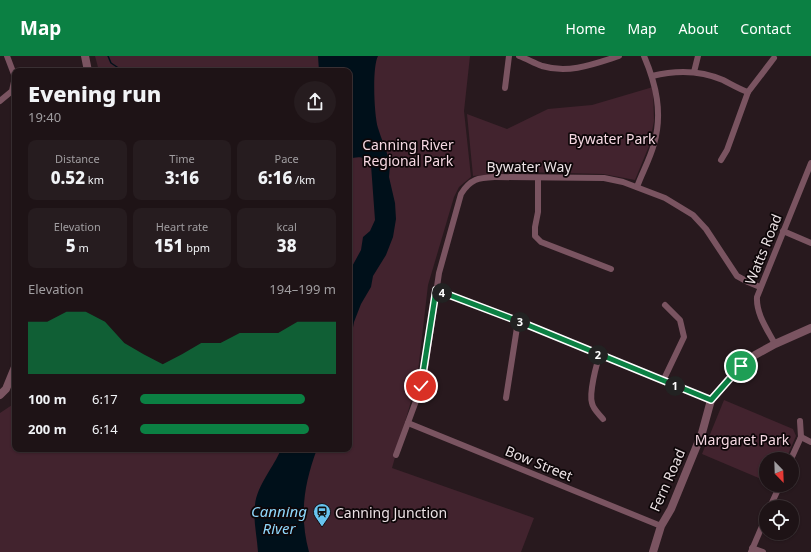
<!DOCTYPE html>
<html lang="en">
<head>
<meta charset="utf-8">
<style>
  :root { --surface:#1e1316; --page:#261c1f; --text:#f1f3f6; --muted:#a19ea1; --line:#3c3235; --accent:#0b8043 }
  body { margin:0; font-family:"Noto Sans",sans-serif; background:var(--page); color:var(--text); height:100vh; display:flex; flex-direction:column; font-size:15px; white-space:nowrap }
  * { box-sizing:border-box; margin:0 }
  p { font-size:13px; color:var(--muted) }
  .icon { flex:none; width:22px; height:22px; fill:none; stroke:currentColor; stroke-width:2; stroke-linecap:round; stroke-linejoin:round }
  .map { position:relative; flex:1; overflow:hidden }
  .details { position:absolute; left:12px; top:12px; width:340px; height:384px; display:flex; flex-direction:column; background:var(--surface); border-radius:8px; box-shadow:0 1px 3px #0004,0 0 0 1px var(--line) }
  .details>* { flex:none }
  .needle { width:26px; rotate:157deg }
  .buttons { position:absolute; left:759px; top:396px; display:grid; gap:8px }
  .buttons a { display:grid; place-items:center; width:40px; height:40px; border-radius:50%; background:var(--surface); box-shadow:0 1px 3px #0004,0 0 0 1px var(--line); font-size:20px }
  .pin { position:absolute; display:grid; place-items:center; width:34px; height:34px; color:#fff; margin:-17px; border:2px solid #fff; border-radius:50%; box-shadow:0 1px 4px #0007 }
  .km { position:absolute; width:20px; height:20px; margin:-10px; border-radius:50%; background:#222; color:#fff; font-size:11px; line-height:20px; text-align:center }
  .round { display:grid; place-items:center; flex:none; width:42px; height:42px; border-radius:21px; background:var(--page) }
  .head { display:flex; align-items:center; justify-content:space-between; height:68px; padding:0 16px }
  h1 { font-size:22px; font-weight:800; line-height:30px }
  .metrics { display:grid; grid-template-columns:repeat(3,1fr); gap:6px; height:68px; padding:4px 16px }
  .metrics div { display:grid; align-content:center; border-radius:8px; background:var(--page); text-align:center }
  .metrics b { font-size:17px; font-weight:800 }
  .metrics small { font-size:11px; font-weight:400 }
  .metrics p { font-size:11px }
  .chart { height:112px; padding:8px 16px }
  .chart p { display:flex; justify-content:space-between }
  .chart svg { width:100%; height:72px; margin-top:4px; fill:var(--accent); opacity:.7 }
  ul { padding:0 16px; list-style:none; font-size:13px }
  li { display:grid; grid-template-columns:64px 48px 1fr; align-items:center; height:30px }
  li i { height:10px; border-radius:5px; background:var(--accent) }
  header { display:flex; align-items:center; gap:24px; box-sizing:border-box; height:56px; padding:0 20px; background:var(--accent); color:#fff }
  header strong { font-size:19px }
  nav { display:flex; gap:22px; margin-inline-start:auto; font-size:14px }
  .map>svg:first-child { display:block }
</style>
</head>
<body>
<header>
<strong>Map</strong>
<nav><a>Home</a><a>Map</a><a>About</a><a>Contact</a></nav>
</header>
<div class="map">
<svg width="811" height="496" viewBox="0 0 811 496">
  <rect width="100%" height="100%" fill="#28191e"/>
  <g fill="#42232e">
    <polygon points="95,0 470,0 464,55 471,121 459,131 454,141 428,229 417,324 392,412 534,462 521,496 0,496 0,357 12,349 15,343 15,393 349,393 349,15 99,15"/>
    <polygon points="653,31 654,65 649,90 635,124 603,118 522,116 473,120 467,58 507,73 548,53 592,49"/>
    <polygon points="724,344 793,373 796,380 786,403 766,403 766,425 702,398"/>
  </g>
  <g fill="#00101a">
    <path d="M318,0H378C372,11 374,59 378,72C381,82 386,93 389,104L390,109L389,121L395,147L396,163L393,181L386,199L373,220L371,231L361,248L354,266L349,293V216L361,194L363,181L370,175L375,164L371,109C366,100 358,100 349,103V15H319Z"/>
    <path d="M281,393H317C304,428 299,459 309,496H258C257,480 253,465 255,449C257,429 274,411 281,393Z"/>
  </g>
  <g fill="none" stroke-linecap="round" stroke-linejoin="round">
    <polyline stroke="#00101a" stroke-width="1.5" points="108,0 111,7 123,15"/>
    <g stroke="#7a5461" stroke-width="6">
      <path d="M519,0C527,3 534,7 542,10C569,18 594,8 619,0"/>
      <polyline points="694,16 698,0"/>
      <path d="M652,20C676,14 700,14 723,24C731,28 739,33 748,36"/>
      <polyline points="505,32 509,0"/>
      <polyline points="0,45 12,35 15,21 7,0"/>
      <polyline points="721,104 727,94 748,36 774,2"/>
      <polyline points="538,122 538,156 535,171 535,180 541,186 611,213"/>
      <path d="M637,131C642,117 650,103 654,88C663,57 656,28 644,0"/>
      <polyline points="783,175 811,187"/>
      <polyline points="436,234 518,265 711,344"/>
      <path d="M775,288C767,273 756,258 757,241L811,107"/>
      <path d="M600,300C596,308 589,338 592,347C593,353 599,358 603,363"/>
      <polyline points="663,325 684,281 680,264 665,249"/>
      <polyline points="506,342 518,265"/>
      <polyline points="408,367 661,470"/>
      <polyline points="801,381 811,386"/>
      <path d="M396,399L423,326L439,217L461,138C471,122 479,122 496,121L604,122L623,126L665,142L693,159L706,173L737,220L748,226L760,231"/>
      <polyline points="791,403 801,381 800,365"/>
      <polyline points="770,451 780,429"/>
      <polyline points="752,492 763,496"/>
      <polyline points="751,496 766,461"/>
    </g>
    <g stroke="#7a5461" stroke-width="8">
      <polyline points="85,0 88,15"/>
      <polyline points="0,339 6,333 15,311"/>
      <polyline points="653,496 661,470 671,453 702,377 711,344 736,315 755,299 775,288 811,272"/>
    </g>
  </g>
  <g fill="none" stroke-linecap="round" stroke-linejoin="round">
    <defs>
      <polyline id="route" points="421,330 436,234 518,265 711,344 741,310"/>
    </defs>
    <use href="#route" stroke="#fff" stroke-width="8"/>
    <use href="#route" stroke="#0b8043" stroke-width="5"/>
  </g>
  <defs>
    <symbol id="station-pin" viewBox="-11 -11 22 30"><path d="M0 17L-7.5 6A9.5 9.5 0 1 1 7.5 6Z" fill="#68c4f0" stroke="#0d0608"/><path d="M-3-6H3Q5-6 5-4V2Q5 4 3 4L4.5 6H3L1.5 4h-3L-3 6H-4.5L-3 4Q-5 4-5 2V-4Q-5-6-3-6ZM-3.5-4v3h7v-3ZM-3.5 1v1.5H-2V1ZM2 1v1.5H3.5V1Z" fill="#111"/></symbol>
  </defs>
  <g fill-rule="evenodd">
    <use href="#station-pin" x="312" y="446" width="20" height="27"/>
  </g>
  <g text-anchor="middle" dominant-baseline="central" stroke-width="3.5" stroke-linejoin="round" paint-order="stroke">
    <g font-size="14" fill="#f6d8e2" stroke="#0d0608">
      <text x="612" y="82">Bywater Park</text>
      <text x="408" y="88">Canning River<tspan x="408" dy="16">Regional Park</tspan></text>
      <text x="742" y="383">Margaret Park</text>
    </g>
    <g font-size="14" fill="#ebe1e4" stroke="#0d0608">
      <text x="529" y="110">Bywater Way</text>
      <text transform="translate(763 193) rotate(-68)">Watts Road</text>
      <text transform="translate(539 407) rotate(22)">Bow Street</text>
      <text transform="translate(667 424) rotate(-66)">Fern Road</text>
    </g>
    <g font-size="14" fill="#ebe1e4" stroke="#0d0608" text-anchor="start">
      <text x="335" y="456">Canning Junction</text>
    </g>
    <g font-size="15" font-style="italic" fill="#8fd7fb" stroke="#0d0608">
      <text x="279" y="455">Canning<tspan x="279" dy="17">River</tspan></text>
    </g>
  </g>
</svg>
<div class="buttons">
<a><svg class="needle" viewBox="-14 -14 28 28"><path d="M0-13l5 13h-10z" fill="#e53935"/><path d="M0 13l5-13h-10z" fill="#a19ea1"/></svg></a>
<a><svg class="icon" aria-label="locate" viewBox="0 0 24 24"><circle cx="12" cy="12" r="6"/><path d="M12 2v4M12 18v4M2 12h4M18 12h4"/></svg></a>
</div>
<div class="pin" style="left:741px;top:310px;background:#1e9e55"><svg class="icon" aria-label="arrive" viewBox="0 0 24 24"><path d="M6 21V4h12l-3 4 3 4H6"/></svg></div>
<div class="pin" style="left:421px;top:330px;background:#d93025"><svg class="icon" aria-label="check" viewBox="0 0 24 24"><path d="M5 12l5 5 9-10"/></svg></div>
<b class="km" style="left:675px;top:330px">1</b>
<b class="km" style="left:598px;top:299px">2</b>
<b class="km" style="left:520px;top:266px">3</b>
<b class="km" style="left:442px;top:237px">4</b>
<section class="details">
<div class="head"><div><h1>Evening run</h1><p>19:40</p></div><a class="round"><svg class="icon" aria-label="share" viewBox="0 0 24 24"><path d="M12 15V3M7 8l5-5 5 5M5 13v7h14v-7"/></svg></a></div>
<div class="metrics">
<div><p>Distance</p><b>0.52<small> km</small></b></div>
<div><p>Time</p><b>3:16</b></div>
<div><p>Pace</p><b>6:16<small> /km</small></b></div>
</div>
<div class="metrics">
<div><p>Elevation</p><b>5<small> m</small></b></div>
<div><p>Heart rate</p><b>151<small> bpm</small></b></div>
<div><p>kcal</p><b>38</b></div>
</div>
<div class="chart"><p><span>Elevation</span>194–199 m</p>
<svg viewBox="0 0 160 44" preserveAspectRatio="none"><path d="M0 44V12L10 12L20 6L30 6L40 12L50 25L60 32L70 38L80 32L90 25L100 25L110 19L120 19L130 19L140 12L150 12L160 12V44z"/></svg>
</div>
<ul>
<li><b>100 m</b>6:17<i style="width:84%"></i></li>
<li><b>200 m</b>6:14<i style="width:86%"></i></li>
</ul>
</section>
</div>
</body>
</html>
